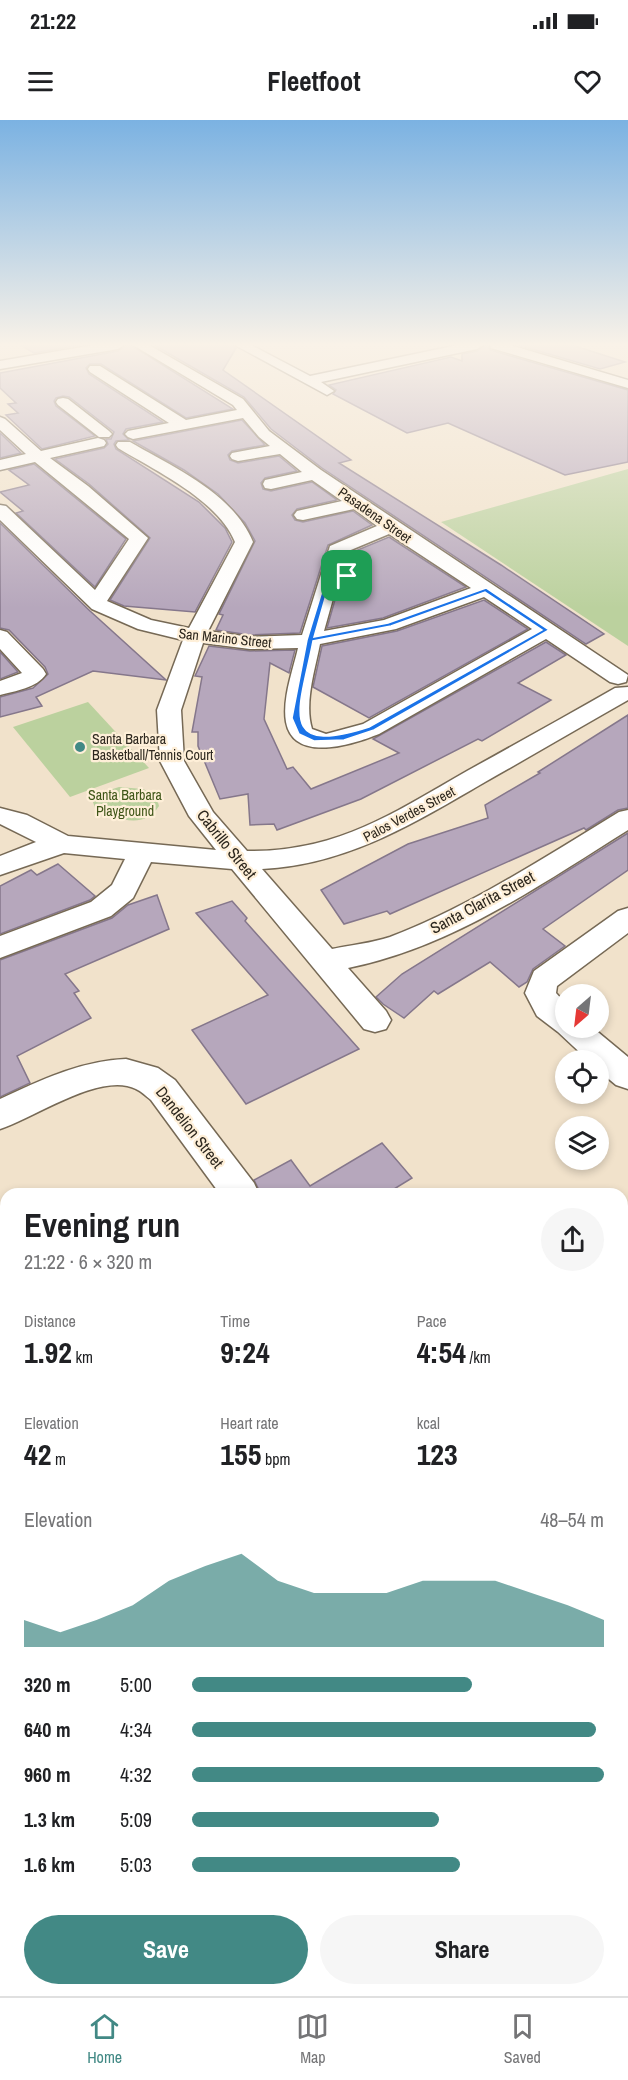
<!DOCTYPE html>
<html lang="en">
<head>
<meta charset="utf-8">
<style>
  :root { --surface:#fff; --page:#f6f6f6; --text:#202124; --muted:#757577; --line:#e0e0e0; --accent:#428985 }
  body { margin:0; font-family:"Archivo Narrow",sans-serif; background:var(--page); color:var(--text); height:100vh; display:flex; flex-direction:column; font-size:22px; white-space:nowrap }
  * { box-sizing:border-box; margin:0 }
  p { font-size:20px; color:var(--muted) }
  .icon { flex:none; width:33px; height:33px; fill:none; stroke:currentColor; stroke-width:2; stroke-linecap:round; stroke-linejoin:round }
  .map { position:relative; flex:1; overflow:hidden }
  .panel { position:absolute; left:0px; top:1068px; width:628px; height:808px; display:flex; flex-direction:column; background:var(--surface); border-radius:18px 18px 0 0; box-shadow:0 3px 9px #0003 }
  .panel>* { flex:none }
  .needle { width:39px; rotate:208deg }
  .buttons { position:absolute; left:555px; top:864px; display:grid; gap:12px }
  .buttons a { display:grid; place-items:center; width:54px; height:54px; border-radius:50%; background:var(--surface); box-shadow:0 3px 9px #0003; font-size:30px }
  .pin { position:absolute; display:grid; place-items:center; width:51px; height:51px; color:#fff; margin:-26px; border-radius:12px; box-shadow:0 3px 9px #0006 }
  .round { display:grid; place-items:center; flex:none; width:63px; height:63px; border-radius:32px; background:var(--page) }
  .head { display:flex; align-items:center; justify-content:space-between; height:102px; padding:0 24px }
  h1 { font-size:33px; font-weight:800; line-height:45px }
  .stats { display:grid; grid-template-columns:repeat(3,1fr); gap:9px; height:102px; padding:6px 24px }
  .stats div { display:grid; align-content:center }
  .stats b { font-size:30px; font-weight:800 }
  .stats small { font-size:16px; font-weight:400 }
  .stats p { font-size:16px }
  .chart { height:168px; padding:12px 24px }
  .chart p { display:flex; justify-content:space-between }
  .chart svg { width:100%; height:108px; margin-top:6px; fill:var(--accent); opacity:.7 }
  .action { display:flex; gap:12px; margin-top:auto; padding:12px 24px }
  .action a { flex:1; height:69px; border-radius:36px; background:var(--accent); color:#fff; font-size:24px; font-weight:800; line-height:69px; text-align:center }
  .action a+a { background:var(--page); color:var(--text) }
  ul { padding:0 24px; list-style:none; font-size:20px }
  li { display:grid; grid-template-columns:96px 72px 1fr; align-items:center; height:45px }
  li i { height:15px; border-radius:8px; background:var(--accent) }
  .status { display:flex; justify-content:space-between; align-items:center; height:42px; padding:0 30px; background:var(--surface); direction:ltr }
  .status svg { height:16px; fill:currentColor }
  header { display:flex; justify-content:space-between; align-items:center; height:78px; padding:0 24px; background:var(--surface); font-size:27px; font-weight:800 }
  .dock { display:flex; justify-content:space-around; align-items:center; height:84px; border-top:2px solid var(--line); background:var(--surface); font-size:16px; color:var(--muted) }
  .dock a { display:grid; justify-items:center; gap:3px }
  .dock .on { color:var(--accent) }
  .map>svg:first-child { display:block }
</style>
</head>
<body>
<div class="status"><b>21:22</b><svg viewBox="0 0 49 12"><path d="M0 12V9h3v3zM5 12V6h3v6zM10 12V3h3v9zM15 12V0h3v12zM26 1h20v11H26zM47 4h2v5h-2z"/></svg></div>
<header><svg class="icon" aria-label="menu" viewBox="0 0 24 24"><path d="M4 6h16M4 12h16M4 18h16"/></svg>Fleetfoot<svg class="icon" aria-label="heart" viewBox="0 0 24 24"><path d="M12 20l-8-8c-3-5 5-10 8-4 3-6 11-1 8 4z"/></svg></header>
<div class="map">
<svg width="628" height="1876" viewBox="0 0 628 1876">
  <rect width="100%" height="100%" fill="#f1e2cb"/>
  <g fill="#bbd19e">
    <polygon points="628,349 628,526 441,402"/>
    <polygon points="88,582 149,648 70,677 13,607"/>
    <path d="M119,667L143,669L156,675L159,686C143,711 115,698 95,688L91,676Z"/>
  </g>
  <g fill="#b6a7bc" stroke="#85778b" stroke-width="1.5">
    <polygon points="20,225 80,225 34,233"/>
    <polygon points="126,225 131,225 233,289 186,298 101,244 90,244 86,248 89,254 163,302 126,309 123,314 129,320 116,321 114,324 116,329 199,382 225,408 232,422 195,492 124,486 110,480 150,418 89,364 55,339 104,328 108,324 106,319 111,319 114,312 69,277 63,276 56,278 54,281 56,286 95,316 42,329 6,295 18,293 8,284 16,283 0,268 0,253 118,231"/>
    <polygon points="154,225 233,225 236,228 223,250 351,340 339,343 501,445 604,514 586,524 322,348 271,309 244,277"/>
    <polygon points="485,225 488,225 490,230 628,270 628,342 565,355 448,303 407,313 333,274 336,270 329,265 451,237 462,241 462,234 477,231"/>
    <polygon points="518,225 572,225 625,242 600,249"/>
    <polygon points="242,300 265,325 232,331 228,335 230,340 238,343 279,336 297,351 265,358 261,363 263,369 271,371 312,362 337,380 297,389 292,395 295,400 303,402 353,391 372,405 328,425 300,513 250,515 216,510 223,495 219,494 255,421 245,403 218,374 184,350 133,321"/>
    <polygon points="0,313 21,333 0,338"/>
    <polygon points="34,344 126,419 95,467 16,393 23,391 0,372 29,365 9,350"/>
    <polygon points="0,403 90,491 166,560 93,551 36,577 42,586 0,597 0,577 33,568 48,554 45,547 9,510 0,508"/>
    <polygon points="389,417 466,467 383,498 327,508 348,434"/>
    <polygon points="484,480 528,509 369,598 313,567 322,526 397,511"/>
    <polygon points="546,522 566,535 518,563 551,580 482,621 478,619 361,679 277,710 274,704 250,705 248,674 220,679 198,626 198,612 192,612 202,557 195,556 209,526 250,531 295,530 289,553 270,543 264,599 287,649 293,647 311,669 399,633 373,619"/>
    <polygon points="0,532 18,552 0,559"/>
    <polygon points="628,595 628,688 618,690 586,710 584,708 390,794 387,791 344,804 321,770 408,724 488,698 485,685 540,653 538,652"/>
    <polygon points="628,713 628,750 543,809 565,826 533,849 527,862 519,867 490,842 438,874 434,871 404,898 383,884 376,877 402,854"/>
    <polygon points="58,744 95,776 90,780 0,814 0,766 31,750 37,755"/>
    <polygon points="157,775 169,809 65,854 79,871 74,873 91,898 17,936 30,963 0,977 0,840 112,798 128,785"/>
    <polygon points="232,781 247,798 245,801 359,929 246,984 192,910 268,875 196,793"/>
    <polygon points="382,1023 412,1058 386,1074 261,1074 254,1060 291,1040 310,1066"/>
  </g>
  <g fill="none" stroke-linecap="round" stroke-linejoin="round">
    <defs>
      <g id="minor">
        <polygon points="94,225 124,225 118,229 0,249 0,241"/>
        <path d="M133,225H149L243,279L269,311L321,350L628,555L626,562L618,564L610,562L546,519L379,614C354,624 294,644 286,602C282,579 293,550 298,528L250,529L203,523L181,590L184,641L213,692L247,731C337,732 392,694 467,651C516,624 566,596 615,568L628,567V580C580,607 533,635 485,662C414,703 347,745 262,749L332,829C351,825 372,823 390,817C471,786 545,737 619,692L628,690V710C540,765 452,827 348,848L386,891L391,900L386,909L375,912L364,909L232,749L151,742L133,778L111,796L0,838V816L91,782L112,765L125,739L64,733L0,755V736L36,722L0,704V688L27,695L68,716L216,730L189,696L160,641L157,590L183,520L138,509L92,489L0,400V385L6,386L95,470L129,419L35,342L0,350V340L26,334L0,310V297L5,299L41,331L98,318L104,320L106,323L104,326L50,338L88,366L148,418L107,481L151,500L189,508L235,422C218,380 156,351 118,328L116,325L118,322H130C173,347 233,373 253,422L208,511L250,517L302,515L330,426L377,406L354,389L303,400L297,399L294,395L297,391L342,381L312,360L271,369L265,368L263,364L265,360L302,352L280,334L238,341L232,339L230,336L232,333L270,326L259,317L243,298L133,319L128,317L125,314L128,311L169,303L90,252L88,249L90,246H100L186,300L237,290L233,285ZM389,414L471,468L384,500L324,511L346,432ZM484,477L532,509L363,604L326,614L312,609C304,583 315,550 320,524L396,509Z"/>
        <polygon points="235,225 251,225 310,256 458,225 483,225 477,229 321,262 334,271 327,275"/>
        <polygon points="490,225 510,225 628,260 628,268 491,228"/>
        <polygon points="63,278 68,279 109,311 112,314 109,317 99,317 58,285 56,282 58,279"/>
        <path d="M0,510L7,512L43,549L46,554C37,568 15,571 0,575V561L22,553L0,529Z"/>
        <polygon points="628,788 628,813 557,866 556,873 566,884 566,908 593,908 628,937 628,969 616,965 598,950 598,940 588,940 558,912 537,896 525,873 534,851 618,791"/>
        <path d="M126,939L158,948L175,960L254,1063L259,1074H220L151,980C146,976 141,971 136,969C101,951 34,998 0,1009V979C41,960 80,941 126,939Z"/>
        <polygon points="6,1260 6,1303 0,1305 0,1262"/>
        <polygon points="622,1517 628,1519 628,1574 622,1572"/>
        <polygon points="6,1702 6,1759 0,1762 0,1705"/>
      </g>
    </defs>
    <use href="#minor" stroke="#766955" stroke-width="3"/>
    <use href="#minor" fill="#fff" fill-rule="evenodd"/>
  </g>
  <linearGradient id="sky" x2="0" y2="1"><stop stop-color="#7bb2e2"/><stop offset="0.46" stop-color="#f9f2e8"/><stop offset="1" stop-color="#f9f2e8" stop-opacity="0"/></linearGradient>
  <rect width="628" height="488" fill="url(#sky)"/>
  <path fill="#1a73e8" stroke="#fff" stroke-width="1.5" fill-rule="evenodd" d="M329,448L349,455V464L326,475L314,517L388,503L486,468L549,510L374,610L344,620L314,621L299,614L292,598L307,520ZM333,452L344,457L343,463L327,470ZM485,472L542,510L369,607C274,638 301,585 313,521L391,506Z"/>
  <circle fill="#428985" stroke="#feefd8" stroke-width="2" cx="80" cy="627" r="6"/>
  <g text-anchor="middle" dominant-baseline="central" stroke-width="4.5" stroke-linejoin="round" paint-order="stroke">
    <g font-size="14" fill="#2d271e" stroke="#feefd8">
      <text transform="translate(375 395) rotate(35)">Pasadena Street</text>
      <text transform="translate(225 518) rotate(6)">San Marino Street</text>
      <text transform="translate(409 694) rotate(-28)">Palos Verdes Street</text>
    </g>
    <g font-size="14" fill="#2d271e" stroke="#feefd8" text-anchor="start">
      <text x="92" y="619">Santa Barbara<tspan x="92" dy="16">Basketball/Tennis Court</tspan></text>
    </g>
    <g font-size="14" fill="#3e5517" stroke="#feefd8">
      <text x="125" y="675">Santa Barbara<tspan x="125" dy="16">Playground</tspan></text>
    </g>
    <g font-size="16" fill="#2d271e" stroke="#feefd8">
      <text transform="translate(227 724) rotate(51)">Cabrillo Street</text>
      <text transform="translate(482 782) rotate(-28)">Santa Clarita Street</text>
      <text transform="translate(190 1007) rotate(52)">Dandelion Street</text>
    </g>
  </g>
</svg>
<div class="buttons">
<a><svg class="needle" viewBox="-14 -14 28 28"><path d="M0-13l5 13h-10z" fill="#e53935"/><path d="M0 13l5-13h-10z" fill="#757577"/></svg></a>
<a><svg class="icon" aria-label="locate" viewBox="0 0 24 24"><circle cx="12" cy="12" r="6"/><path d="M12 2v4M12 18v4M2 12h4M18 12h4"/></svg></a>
<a><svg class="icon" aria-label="layers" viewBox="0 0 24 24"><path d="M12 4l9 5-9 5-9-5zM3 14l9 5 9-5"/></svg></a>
</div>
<div class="pin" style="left:347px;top:456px;background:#1e9e55"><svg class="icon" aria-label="arrive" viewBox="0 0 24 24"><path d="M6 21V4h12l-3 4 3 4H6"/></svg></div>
<section class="panel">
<div class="head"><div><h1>Evening run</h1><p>21:22 · 6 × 320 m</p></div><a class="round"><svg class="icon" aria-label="share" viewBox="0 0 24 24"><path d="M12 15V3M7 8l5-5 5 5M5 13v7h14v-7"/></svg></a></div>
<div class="stats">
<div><p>Distance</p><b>1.92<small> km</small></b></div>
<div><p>Time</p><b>9:24</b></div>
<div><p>Pace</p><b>4:54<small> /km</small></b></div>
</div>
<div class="stats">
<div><p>Elevation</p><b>42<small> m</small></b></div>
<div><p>Heart rate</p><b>155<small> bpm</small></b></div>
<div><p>kcal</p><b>123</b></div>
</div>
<div class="chart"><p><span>Elevation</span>48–54 m</p>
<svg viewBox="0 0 160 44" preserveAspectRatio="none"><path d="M0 44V33L10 38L20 33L30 27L40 17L50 11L60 6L70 17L80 22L90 22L100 22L110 17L120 17L130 17L140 22L150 27L160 33V44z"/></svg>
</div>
<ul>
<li><b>320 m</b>5:00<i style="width:68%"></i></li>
<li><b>640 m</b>4:34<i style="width:98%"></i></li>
<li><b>960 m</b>4:32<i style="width:100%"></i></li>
<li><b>1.3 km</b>5:09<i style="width:60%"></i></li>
<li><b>1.6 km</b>5:03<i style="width:65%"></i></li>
</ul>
<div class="action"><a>Save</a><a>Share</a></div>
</section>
</div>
<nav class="dock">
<a class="on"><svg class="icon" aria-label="home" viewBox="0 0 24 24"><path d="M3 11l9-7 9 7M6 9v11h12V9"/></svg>Home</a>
<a><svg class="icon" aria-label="map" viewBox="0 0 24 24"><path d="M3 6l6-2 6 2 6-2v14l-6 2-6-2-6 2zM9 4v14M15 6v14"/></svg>Map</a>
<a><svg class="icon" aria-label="saved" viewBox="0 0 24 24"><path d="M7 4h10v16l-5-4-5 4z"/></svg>Saved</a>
</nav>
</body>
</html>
